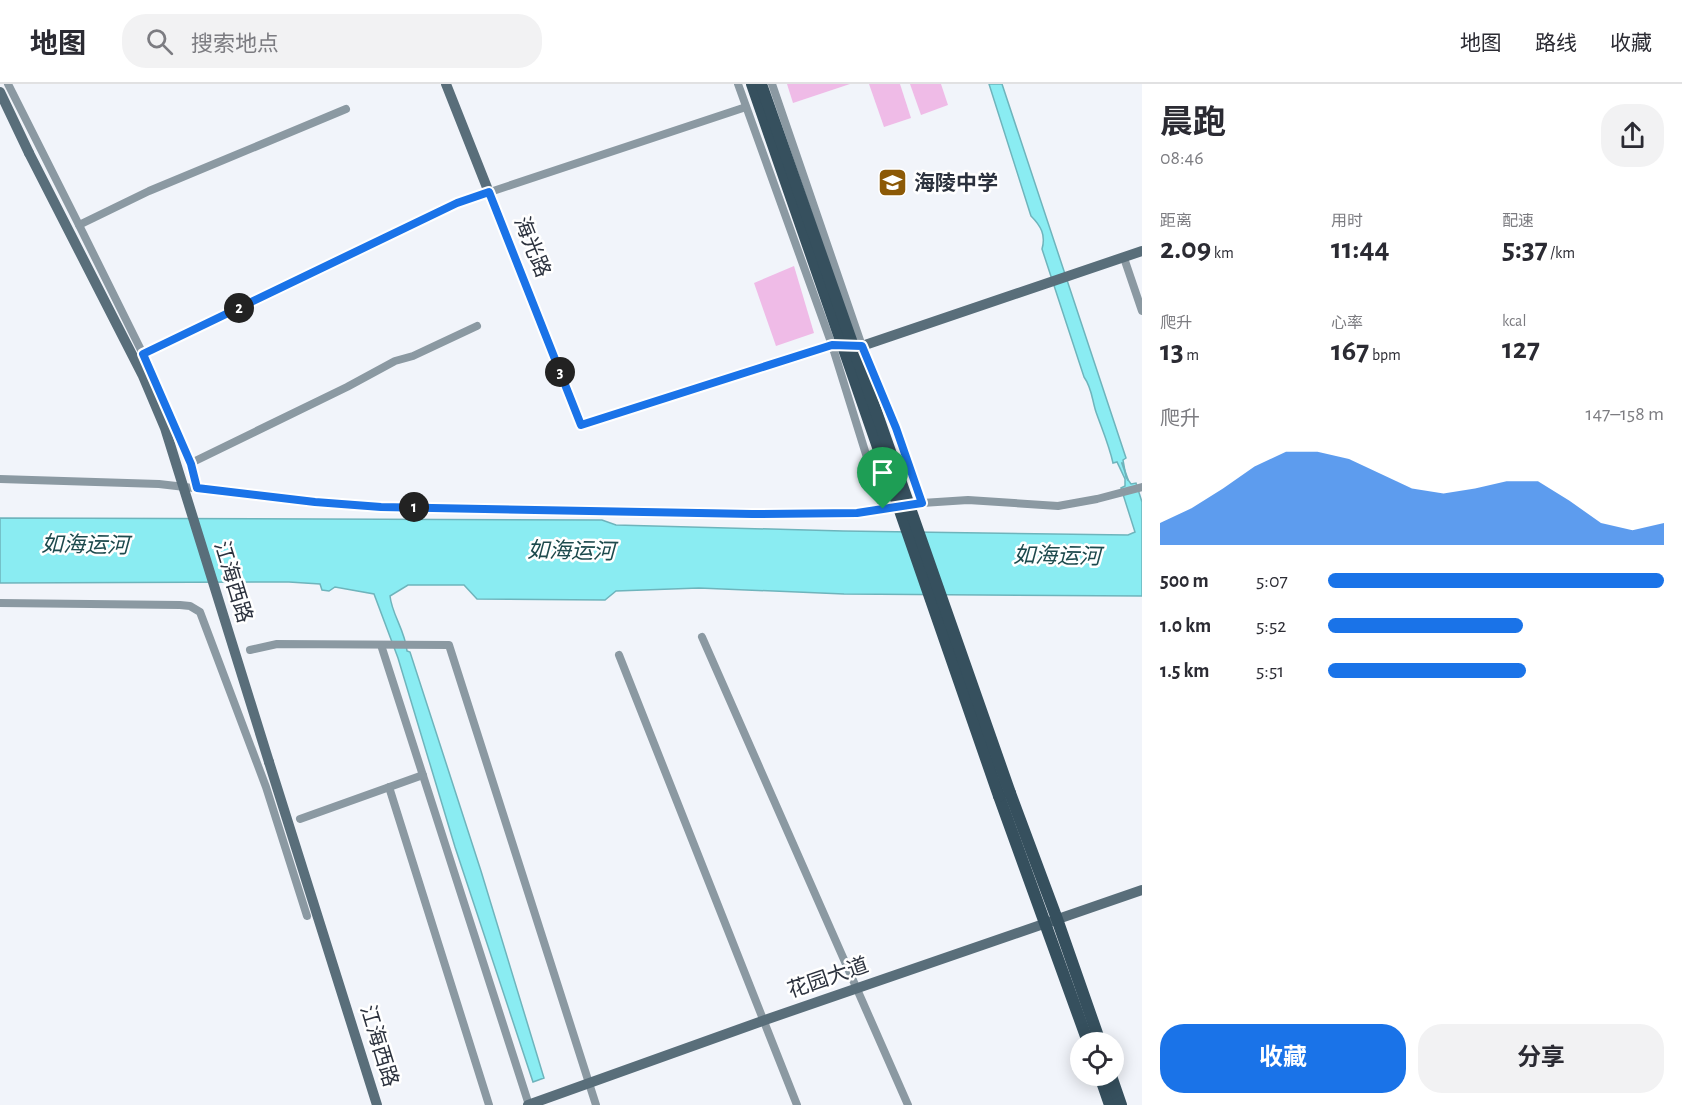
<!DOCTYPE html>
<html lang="zh">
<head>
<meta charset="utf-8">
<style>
  :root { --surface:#fff; --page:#f2f2f3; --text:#2b2b33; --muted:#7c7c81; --line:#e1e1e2; --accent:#1a73e8 }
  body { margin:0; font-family:"Alegreya Sans","Noto Sans SC",sans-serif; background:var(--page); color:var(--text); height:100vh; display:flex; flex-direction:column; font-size:22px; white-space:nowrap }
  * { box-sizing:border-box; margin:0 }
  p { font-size:20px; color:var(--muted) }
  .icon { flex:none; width:33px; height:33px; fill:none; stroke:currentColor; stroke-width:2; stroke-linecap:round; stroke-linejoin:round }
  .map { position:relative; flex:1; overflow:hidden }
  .sheet { display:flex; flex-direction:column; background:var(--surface); width:540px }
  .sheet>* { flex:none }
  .fabs { position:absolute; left:1070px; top:948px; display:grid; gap:12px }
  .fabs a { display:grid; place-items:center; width:54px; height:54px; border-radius:50%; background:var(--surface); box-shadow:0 3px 15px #0003; font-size:30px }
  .pin { position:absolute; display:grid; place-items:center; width:51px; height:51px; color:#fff; margin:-62px -26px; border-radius:50% 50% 50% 0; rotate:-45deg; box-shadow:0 0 6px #0007 }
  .pin .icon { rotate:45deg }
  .km { position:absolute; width:30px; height:30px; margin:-15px; border-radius:50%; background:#222; color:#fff; font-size:16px; line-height:30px; text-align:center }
  .round { display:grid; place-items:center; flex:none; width:63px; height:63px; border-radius:24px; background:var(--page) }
  .head { display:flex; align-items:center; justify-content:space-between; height:102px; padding:0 18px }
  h1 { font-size:33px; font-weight:700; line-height:45px }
  .figures { display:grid; grid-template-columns:repeat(3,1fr); gap:9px; height:102px; padding:6px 18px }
  .figures div { display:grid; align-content:center }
  .figures b { font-size:30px; font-weight:700 }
  .figures small { font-size:16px; font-weight:400 }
  .figures p { font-size:16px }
  .chart { height:168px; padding:12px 18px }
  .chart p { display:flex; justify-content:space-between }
  .chart svg { width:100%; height:108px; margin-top:6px; fill:var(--accent); opacity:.7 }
  .action { display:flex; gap:12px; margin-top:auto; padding:12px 18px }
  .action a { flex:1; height:69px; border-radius:24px; background:var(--accent); color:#fff; font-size:24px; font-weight:700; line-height:69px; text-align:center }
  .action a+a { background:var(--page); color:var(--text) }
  ul { padding:0 18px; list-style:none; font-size:20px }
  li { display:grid; grid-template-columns:96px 72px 1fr; align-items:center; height:45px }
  li i { height:15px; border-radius:8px; background:var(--accent) }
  header { display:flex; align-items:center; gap:36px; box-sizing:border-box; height:84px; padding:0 30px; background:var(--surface); border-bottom:2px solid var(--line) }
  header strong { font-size:28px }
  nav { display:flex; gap:33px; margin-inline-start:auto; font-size:21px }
  .search { width:420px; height:54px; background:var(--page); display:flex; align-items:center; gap:15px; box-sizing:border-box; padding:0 21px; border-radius:24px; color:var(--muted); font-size:22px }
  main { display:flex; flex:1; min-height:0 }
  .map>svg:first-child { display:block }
</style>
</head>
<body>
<header>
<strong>地图</strong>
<div class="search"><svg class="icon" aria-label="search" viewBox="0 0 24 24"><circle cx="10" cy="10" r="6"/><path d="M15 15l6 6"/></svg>搜索地点</div>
<nav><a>地图</a><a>路线</a><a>收藏</a></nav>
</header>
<main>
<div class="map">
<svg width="1142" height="1021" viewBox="0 0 1142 1021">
  <rect width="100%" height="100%" fill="#f1f4fa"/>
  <g fill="#efbbe7">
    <polygon points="787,0 850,0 793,19"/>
    <polygon points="869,0 900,0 911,34 884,43"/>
    <polygon points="910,0 941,0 948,21 921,31"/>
    <polygon points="794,182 814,249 776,262 754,199"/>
  </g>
  <path fill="#8aecf2" stroke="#6eb4bc" stroke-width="1.5" d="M989,0H1002L1126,374L1123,376L1126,393L1131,400L1136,399L1142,418V512L844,510L699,504L616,507L605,516L477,515L464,501H408L390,512C392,531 405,546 407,567L410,568L481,787L544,994L533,998L455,763L398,574L374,510L335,503L329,507L322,506L320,500L289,498L0,499V434L602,436L616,441L843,447L1128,451L1135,448L1121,404L1125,402V395L1117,378L1113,379C1109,361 1102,345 1096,328C1092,316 1092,304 1084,293L1042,165C1046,151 1041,142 1031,132Z"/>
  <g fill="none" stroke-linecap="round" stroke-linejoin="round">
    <polyline stroke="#6eb4bc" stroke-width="2" points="1122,379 1128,396"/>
    <g stroke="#8b99a2" stroke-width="8">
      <polyline points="8,0 79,141 143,270 191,379 197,404"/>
      <polyline points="738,0 832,261 883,425"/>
      <polyline points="772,0 862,262 896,344 922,419"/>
      <polyline points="79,141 149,107 346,25"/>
      <polyline points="1124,174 1142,227"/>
      <polyline points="143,270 457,119 746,23"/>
      <polyline points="191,379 347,303 395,277 413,272 477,242"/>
      <polyline points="0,395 159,400 314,418 381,423 752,430 857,429 922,419 968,416 1058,422 1097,415 1142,403"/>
      <polyline points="0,519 180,521 190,522 200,528 266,703 307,832"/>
      <polyline points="702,553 908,1021"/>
      <polyline points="381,561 529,1021"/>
      <polyline points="250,566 277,560 449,561 596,1021"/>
      <polyline points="619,571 797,1021"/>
      <polyline points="389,703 489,1021"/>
      <polyline points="300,735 423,691"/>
    </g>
    <g stroke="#596e7a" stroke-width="10">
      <polyline points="446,0 581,341 832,261 862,262 1142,167"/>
      <polyline points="0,8 29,69"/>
      <polyline points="269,678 377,1021"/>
      <polyline points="528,1021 765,936 1142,806"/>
    </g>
    <g stroke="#36505e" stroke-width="12">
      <polyline points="1010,709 1057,835 1100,958"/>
      <polyline points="999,712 1088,958"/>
      <polyline points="1100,992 1110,1021"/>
      <polyline points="1111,992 1121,1021"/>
    </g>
    <polyline stroke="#596e7a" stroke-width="10" points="29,69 143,292 165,344 269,678"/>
    <g stroke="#36505e" stroke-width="12">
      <polyline points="752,0 999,712"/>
      <polyline points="761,0 1010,709"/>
    </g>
  </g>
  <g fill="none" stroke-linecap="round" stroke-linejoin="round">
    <defs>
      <polygon id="route" points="489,108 581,341 832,261 862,262 896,344 922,419 857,429 752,430 381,423 315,418 197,404 191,380 143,270 457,119"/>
    </defs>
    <use href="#route" stroke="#fff" stroke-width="12"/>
    <use href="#route" stroke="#1a73e8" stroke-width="8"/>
  </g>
  <defs>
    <symbol id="school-square" viewBox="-11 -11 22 22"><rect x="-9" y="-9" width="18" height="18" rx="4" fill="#8c5906" stroke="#fff"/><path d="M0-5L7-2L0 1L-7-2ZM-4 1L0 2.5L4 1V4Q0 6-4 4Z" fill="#fff"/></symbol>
  </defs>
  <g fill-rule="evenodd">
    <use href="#school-square" x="876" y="82" width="33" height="33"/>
  </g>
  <g text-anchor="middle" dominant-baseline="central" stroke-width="5" stroke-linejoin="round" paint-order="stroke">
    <g font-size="21" font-weight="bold" fill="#2c323e" stroke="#fff" text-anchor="start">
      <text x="914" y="99">海陵中学</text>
    </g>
    <g font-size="21" fill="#2c323e" stroke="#fff">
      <text transform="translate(532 163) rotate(68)">海光路</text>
      <text transform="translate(233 498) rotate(73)">江海西路</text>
      <text transform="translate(828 894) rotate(-19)">花园大道</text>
      <text transform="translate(379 962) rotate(73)">江海西路</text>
    </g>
    <g font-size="22" font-style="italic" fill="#1d4a4d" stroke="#fff">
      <text transform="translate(85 461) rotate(1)">如海运河</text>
      <text transform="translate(571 467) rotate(1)">如海运河</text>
      <text transform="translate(1057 472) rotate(1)">如海运河</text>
    </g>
  </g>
</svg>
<div class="fabs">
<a><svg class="icon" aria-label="locate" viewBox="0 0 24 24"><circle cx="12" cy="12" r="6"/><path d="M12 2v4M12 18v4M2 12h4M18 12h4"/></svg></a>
</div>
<div class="pin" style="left:883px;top:425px;background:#1e9e55"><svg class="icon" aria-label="arrive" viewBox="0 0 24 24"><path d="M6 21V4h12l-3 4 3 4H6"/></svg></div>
<b class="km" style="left:414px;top:423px">1</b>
<b class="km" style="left:239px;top:224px">2</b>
<b class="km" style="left:560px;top:288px">3</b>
</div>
<section class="sheet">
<div class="head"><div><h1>晨跑</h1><p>08:46</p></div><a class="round"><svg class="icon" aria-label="share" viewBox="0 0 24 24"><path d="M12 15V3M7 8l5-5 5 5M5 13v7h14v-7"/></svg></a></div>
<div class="figures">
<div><p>距离</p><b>2.09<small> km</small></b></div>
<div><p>用时</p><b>11:44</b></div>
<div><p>配速</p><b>5:37<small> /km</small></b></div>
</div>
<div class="figures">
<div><p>爬升</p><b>13<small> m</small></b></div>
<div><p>心率</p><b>167<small> bpm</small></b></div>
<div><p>kcal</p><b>127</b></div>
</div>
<div class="chart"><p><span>爬升</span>147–158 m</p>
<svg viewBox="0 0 160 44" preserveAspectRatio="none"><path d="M0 44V35L10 29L20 21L30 12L40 6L50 6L60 9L70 15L80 21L90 23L100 21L110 18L120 18L130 26L140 35L150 38L160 35V44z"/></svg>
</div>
<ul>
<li><b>500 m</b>5:07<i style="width:100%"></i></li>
<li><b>1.0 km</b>5:52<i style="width:58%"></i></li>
<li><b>1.5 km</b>5:51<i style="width:59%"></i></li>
</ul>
<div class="action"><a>收藏</a><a>分享</a></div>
</section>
</main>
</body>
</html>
